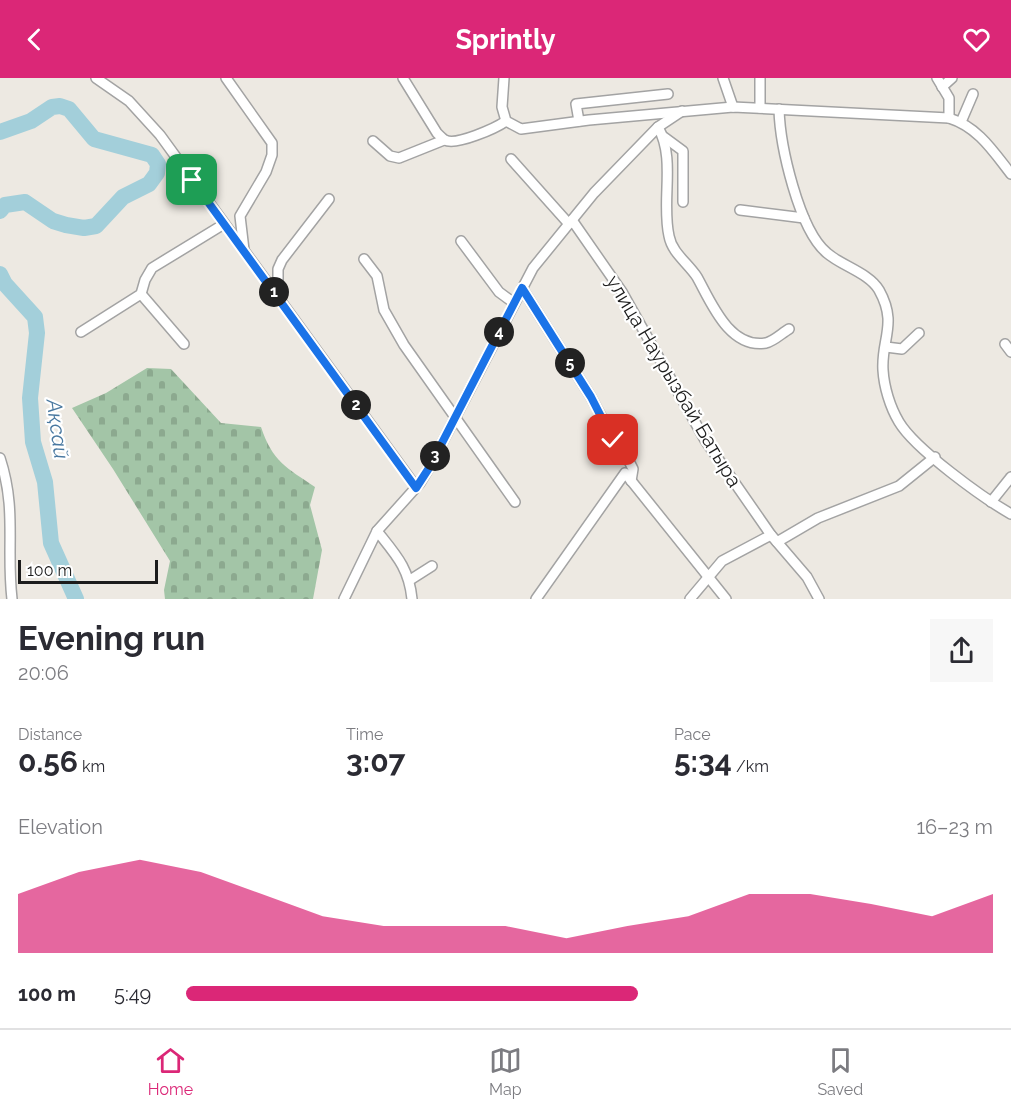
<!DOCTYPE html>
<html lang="en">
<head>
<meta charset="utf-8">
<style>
  :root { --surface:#fff; --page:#f7f7f7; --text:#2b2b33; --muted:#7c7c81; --line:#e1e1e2; --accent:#db2777 }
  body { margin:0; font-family:Raleway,sans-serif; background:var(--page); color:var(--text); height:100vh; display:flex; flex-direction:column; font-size:22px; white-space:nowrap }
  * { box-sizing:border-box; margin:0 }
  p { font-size:20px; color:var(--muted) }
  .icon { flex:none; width:33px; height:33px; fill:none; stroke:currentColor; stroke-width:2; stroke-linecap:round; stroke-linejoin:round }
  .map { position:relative; height:521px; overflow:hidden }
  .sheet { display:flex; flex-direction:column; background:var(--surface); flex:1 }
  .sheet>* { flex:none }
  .scale { position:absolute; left:18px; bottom:15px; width:140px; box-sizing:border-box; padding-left:6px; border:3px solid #1c1c1c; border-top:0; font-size:16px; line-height:21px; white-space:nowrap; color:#1c1c1c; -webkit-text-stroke:4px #fff; paint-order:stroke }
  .pin { position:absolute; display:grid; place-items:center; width:51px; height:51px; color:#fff; margin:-26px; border-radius:12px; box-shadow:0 3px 9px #0006 }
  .km { position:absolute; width:30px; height:30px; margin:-15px; border-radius:50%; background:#222; color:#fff; font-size:16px; line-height:30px; text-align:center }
  .round { display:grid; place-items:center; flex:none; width:63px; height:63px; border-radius:0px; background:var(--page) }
  .overview { display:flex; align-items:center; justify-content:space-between; height:102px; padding:0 18px }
  h1 { font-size:33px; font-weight:700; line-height:45px }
  .stats { display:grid; grid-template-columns:repeat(3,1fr); gap:9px; height:102px; padding:6px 18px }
  .stats div { display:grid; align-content:center }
  .stats b { font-size:30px; font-weight:700 }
  .stats small { font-size:16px; font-weight:400 }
  .stats p { font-size:16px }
  .chart { height:168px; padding:12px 18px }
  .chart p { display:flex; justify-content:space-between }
  .chart svg { width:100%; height:108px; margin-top:6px; fill:var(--accent); opacity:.7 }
  ul { padding:0 18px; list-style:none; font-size:20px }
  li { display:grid; grid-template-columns:96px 72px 1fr; align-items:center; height:45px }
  li i { height:15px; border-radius:8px; background:var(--accent) }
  header { display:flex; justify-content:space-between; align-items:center; height:78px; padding:0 18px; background:var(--accent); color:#fff; font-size:27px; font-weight:700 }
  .tabs { display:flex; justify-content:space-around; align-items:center; height:84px; border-top:2px solid var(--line); background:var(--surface); font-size:16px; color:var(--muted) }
  .tabs a { display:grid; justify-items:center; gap:3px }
  .tabs .selected { color:var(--accent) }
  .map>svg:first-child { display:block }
</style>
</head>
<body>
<header><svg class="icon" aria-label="back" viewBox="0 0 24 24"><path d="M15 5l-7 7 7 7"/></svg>Sprintly<svg class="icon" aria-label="heart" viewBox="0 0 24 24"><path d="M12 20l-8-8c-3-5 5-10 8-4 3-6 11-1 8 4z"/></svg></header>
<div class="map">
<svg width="1011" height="521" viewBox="0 0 1011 521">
  <defs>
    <pattern id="cemetery-stones" width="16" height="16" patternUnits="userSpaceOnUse" patternTransform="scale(1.5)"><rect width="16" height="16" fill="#a3c5a7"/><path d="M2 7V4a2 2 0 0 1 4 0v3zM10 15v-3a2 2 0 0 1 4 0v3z" fill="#8ca98f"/></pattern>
  </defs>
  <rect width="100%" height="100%" fill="#ede9e2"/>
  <path fill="url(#cemetery-stones)" d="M147,290L171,291L221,345L261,349C272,383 287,390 315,409L310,427L322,472L313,521H165L164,512L170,483L113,391L72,330L106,315Z"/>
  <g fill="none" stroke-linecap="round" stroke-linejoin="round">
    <g stroke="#a3cfda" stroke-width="16">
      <polyline points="0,54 31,43 52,29 60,28 69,31 94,61 152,77 158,86 157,95 149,106 123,119 96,148 84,150 66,147 53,143 25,124 5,127 0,133"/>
      <polyline points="0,196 5,206 35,239 37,255 30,320 33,364 45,404 51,465 76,521"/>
    </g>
    <defs>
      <g id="minor">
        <polyline points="96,0 129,23 160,57 416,409"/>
        <polyline points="226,0 272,65 272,77 266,94 240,138 244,172"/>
        <path d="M403,0L437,55C438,56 444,62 445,62C456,68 496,50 506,43"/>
        <path d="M504,0L502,29L506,43L521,51L589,42L733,29L949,40C978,49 993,73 1011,96"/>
        <polyline points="723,0 733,29"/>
        <polyline points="760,0 760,30"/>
        <polyline points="937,0 949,20 949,40"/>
        <polyline points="942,9 952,0"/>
        <path d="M779,31C780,68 799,152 827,175C842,188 869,195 879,212C898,246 881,261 883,292C884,309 890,329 899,344C915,371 983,420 1011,436"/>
        <polyline points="579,43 576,26 668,16"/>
        <polyline points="961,44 973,16"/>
        <path d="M658,49C676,81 661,123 669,158C672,175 688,185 697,199C711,224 729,271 766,265C774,263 782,255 789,251"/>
        <polyline points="664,59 683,73 683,124"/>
        <polyline points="373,63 390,78 399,80 444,62"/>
        <polyline points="511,81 569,146"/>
        <polyline points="740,132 804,140"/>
        <polyline points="572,142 622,214 705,362 771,457 807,499 819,521"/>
        <polyline points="461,163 499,214 514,225"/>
        <polyline points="364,181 377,198 384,232 404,267 515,424"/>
        <polyline points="522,210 591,319 613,361 628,381 633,391 631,403"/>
        <polyline points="141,216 184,266"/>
        <polyline points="278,220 278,191 282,182 329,121"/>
        <polyline points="81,254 141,216 145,202 152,190 224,146"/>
        <polyline points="1005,266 1011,274"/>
        <polyline points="886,269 902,271 919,255"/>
        <path d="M0,380C17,432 6,469 12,521"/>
        <polyline points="991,424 1011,399"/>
        <path d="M377,453C396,477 409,490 412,521"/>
        <polyline points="777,464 818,440 899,408 935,379"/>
        <polyline points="410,502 432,488"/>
        <polyline points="344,521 377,453 420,405 429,390 533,190 594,115 658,49 682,33"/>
        <polyline points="536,521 625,395 726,521"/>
        <polyline points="690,521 722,483 771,457"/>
      </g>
    </defs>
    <use href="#minor" stroke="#a3a3a3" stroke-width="12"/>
    <use href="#minor" stroke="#fff" stroke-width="9"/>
  </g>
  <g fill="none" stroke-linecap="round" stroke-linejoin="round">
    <defs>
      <polyline id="route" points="192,102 416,410 429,390 522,210 591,319 613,362"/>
    </defs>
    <use href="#route" stroke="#fff" stroke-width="12"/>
    <use href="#route" stroke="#1a73e8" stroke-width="8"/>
  </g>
  <g text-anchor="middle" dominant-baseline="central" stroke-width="4.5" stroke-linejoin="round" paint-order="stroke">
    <g font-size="20" fill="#1c1c1c" stroke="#fff">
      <text transform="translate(674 303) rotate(59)">улица Наурызбай Батыра</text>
    </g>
    <g font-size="21" font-style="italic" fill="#4978a0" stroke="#fff">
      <text transform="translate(58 351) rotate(82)">Ақсай</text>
    </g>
  </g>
</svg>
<div class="scale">100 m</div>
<div class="pin" style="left:192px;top:102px;background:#1e9e55"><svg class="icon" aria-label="arrive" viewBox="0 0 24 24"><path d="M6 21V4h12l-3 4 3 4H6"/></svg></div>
<div class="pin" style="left:613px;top:362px;background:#d93025"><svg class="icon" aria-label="check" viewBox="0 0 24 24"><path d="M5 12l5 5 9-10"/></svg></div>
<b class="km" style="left:274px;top:214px">1</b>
<b class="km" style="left:356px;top:327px">2</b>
<b class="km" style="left:435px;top:378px">3</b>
<b class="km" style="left:499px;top:254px">4</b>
<b class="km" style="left:570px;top:285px">5</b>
</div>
<section class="sheet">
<div class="overview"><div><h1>Evening run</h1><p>20:06</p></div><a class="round"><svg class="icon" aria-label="share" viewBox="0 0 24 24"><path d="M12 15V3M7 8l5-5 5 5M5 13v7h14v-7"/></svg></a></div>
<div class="stats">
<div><p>Distance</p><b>0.56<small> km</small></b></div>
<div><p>Time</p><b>3:07</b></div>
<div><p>Pace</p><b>5:34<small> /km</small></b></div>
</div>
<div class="chart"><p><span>Elevation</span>16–23 m</p>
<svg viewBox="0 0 160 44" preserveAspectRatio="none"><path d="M0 44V20L10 11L20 6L30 11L40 20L50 29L60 33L70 33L80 33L90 38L100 33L110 29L120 20L130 20L140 24L150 29L160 20V44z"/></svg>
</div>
<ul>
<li><b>100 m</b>5:49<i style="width:56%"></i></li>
</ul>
</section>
<nav class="tabs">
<a class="selected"><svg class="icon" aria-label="home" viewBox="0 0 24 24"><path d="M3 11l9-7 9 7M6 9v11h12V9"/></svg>Home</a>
<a><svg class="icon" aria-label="map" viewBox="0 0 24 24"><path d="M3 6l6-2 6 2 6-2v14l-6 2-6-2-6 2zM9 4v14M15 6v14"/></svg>Map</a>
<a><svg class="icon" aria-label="saved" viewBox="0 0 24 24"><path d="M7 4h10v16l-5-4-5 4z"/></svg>Saved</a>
</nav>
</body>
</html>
